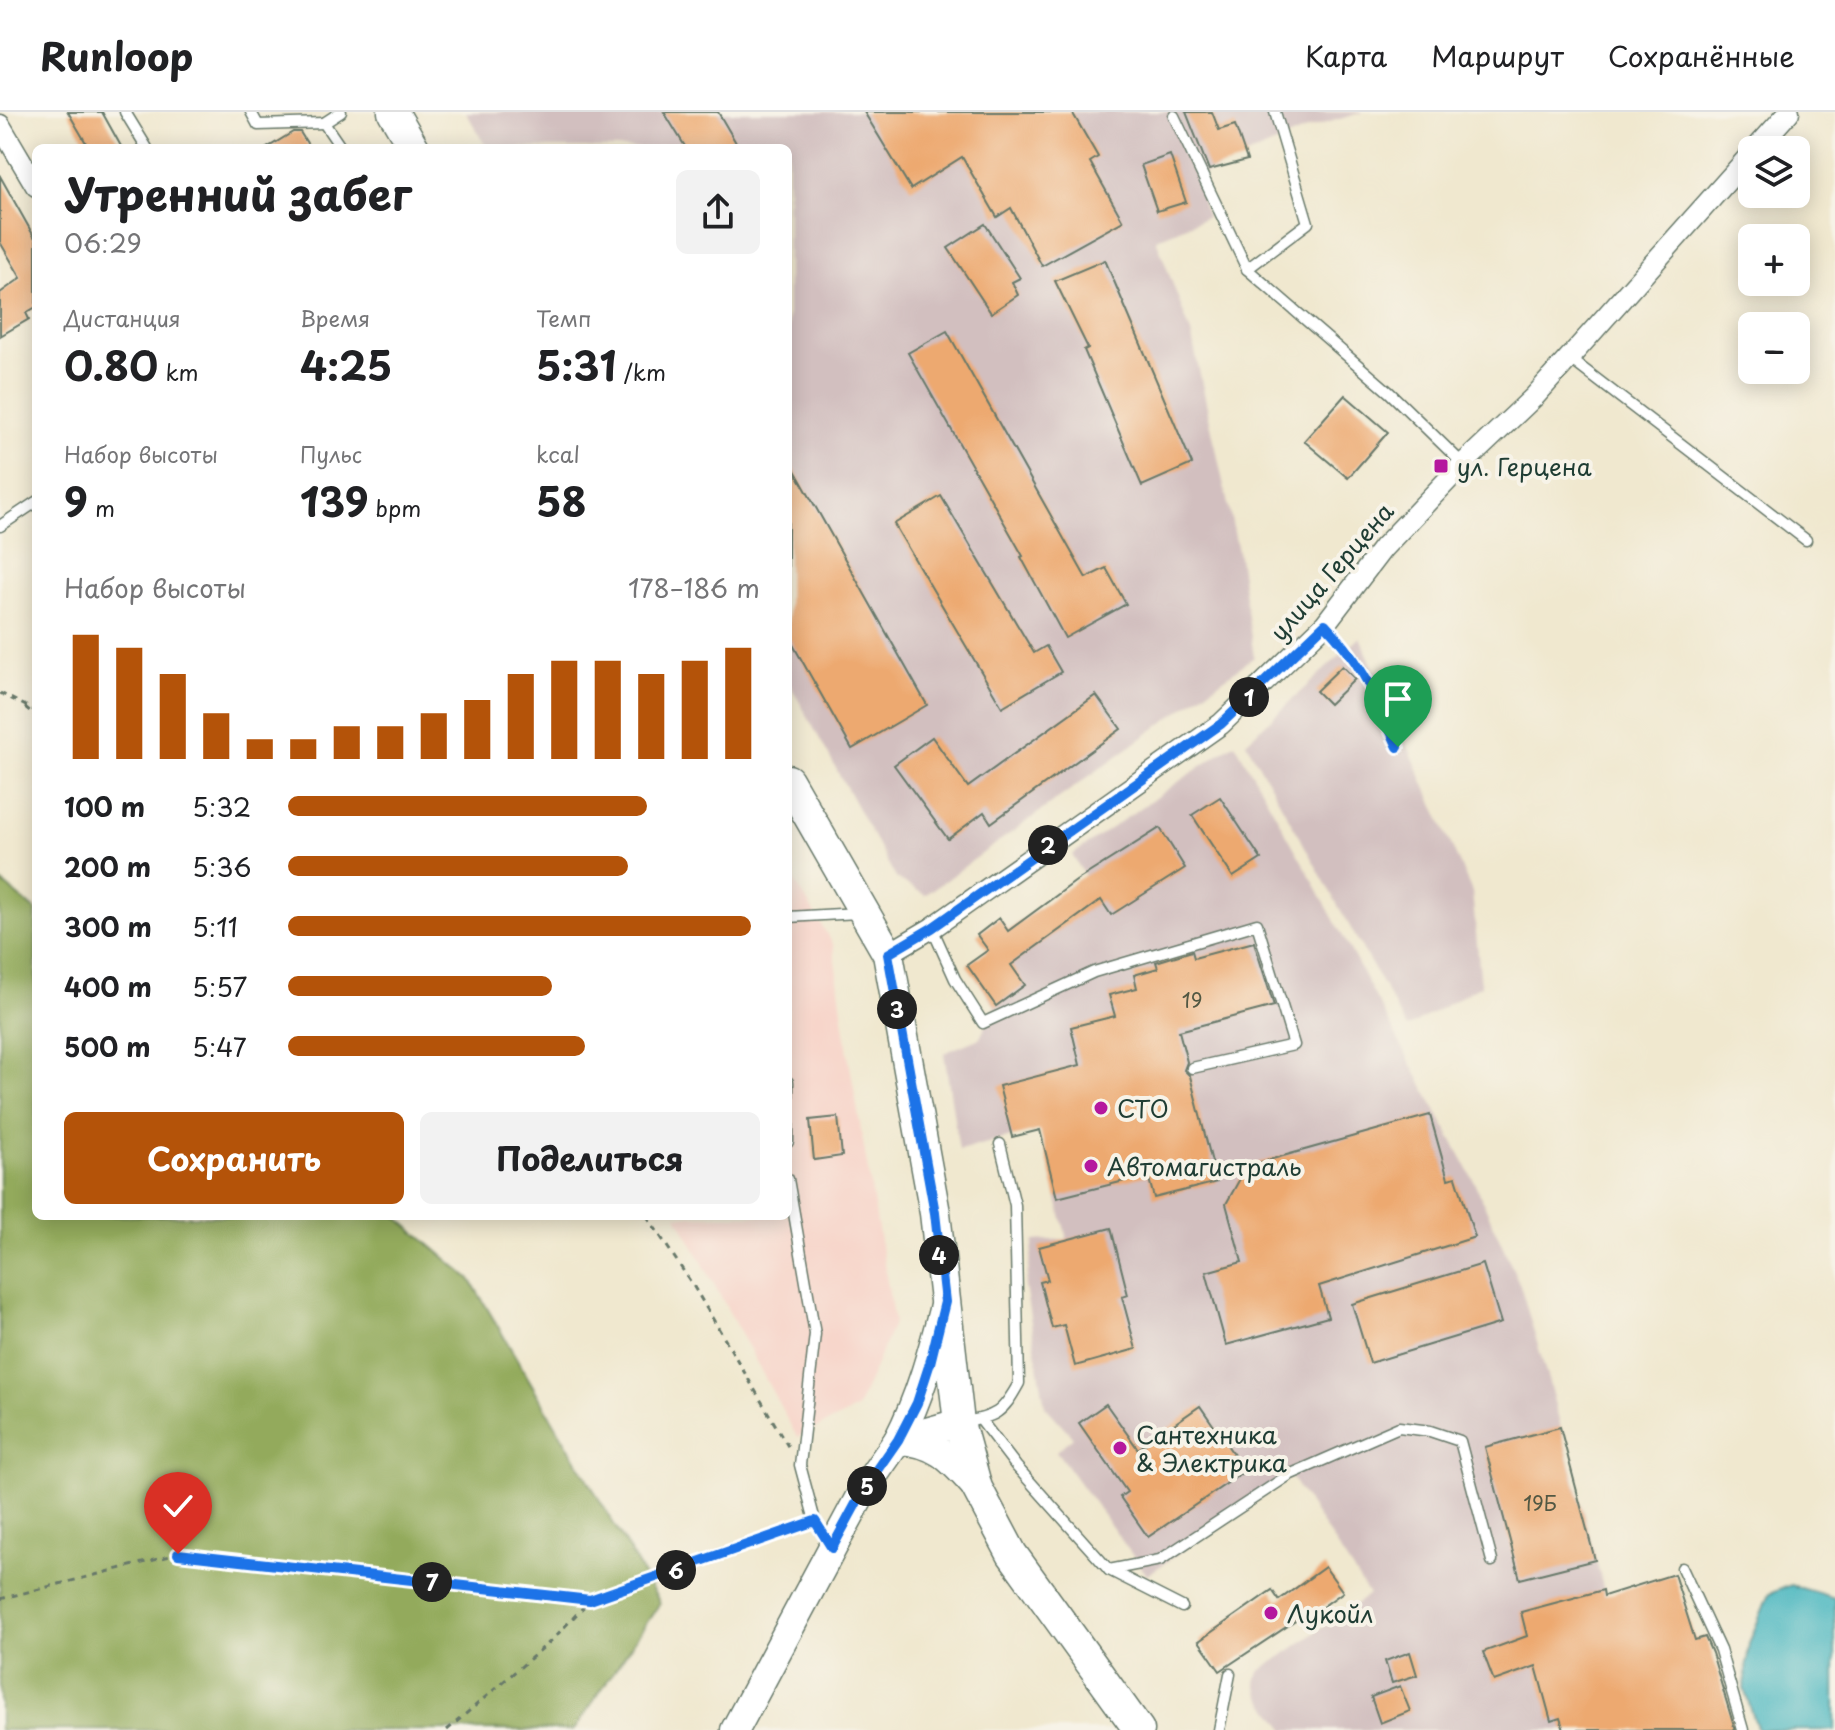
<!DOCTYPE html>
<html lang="ru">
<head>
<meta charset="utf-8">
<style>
  :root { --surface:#fff; --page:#f2f2f2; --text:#202124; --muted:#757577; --line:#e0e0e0; --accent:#b45309 }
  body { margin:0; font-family:"Playpen Sans",sans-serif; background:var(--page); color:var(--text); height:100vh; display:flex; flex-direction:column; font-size:30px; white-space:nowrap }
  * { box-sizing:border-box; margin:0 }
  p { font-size:26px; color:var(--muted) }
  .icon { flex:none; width:44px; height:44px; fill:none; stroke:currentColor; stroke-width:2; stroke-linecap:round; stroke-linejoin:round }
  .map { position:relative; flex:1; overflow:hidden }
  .details { position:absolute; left:32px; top:32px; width:760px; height:1076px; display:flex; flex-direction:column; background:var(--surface); border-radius:12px; box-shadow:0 4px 20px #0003 }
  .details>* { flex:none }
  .controls { position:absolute; left:1738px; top:24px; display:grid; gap:16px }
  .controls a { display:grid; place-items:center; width:72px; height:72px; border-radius:12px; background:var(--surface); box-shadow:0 4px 20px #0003; font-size:40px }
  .pin { position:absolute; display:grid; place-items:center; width:68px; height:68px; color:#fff; margin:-82px -34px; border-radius:50% 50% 50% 0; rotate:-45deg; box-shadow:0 0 8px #0007 }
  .pin .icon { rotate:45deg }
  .km { position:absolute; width:40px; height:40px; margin:-20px; border-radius:50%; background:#222; color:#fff; font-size:22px; line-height:40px; text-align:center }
  .round { display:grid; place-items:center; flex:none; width:84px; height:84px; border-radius:12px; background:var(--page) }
  .overview { display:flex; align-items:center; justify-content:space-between; height:136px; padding:0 32px }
  h1 { font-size:44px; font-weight:700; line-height:60px }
  .figures { display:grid; grid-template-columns:repeat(3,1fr); gap:12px; height:136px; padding:8px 32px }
  .figures div { display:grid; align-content:center }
  .figures b { font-size:40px; font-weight:700 }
  .figures small { font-size:22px; font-weight:400 }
  .figures p { font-size:22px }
  .chart { height:224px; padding:16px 32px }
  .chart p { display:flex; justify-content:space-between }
  .chart svg { width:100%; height:144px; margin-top:8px; stroke:var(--accent); stroke-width:6 }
  .action { display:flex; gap:16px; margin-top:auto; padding:16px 32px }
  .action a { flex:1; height:92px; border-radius:12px; background:var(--accent); color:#fff; font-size:32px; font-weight:700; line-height:92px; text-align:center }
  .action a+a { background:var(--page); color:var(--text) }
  ul { padding:0 32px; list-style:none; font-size:26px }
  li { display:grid; grid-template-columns:128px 96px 1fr; align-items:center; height:60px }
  li i { height:20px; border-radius:10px; background:var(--accent) }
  header { display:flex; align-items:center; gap:48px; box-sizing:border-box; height:112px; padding:0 40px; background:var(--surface); border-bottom:2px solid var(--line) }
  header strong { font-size:38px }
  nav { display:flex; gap:44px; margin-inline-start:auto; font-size:28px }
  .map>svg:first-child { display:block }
</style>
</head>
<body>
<header>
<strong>Runloop</strong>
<nav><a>Карта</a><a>Маршрут</a><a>Сохранённые</a></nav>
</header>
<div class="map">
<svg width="1835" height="1618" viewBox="0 0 1835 1618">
  <rect width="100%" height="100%" fill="#f7f3e8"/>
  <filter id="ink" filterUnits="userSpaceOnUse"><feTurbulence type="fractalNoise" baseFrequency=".0125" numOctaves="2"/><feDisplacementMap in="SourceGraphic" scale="16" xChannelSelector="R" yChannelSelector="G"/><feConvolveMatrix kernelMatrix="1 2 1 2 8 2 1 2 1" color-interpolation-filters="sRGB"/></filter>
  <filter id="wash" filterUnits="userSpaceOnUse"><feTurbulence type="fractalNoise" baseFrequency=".006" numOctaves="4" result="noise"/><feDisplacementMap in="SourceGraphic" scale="32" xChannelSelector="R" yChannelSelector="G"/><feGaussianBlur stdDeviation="1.8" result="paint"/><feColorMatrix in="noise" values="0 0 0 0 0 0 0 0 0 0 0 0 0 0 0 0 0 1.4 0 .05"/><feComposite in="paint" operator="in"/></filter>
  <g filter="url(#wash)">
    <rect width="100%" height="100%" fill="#f0e8cf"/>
    <polygon fill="#f7d1c6" points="788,758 833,832 849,948 894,1210 857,1297 797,1325 677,1104 788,1104"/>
    <g fill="#d2bfbf">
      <polygon points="466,0 1363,0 1310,16 1196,66 1207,105 1156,127 1191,221 1238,439 1254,545 925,783 896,766 788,569 788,36 487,36"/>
      <polygon points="1360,525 1472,780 1481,873 1407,916 1246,630"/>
      <polygon points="1235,631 1312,767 1472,1065 1520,1173 1549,1271 1641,1618 1286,1618 1259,1583 1256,1570 1259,1560 1369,1483 1291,1365 1147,1463 1056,1339 1073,1325 1045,1294 1025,1175 1034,1129 1067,1127 1040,1018 959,1038 944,941 980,926 995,894 967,853 988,838 977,823 999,806 1008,818 1085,764 1072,743"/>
    </g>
    <polygon fill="#93aa5c" stroke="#597448" stroke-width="2" points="0,769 36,799 36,1104 396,1104 470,1167 660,1491 574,1618 0,1618"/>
    <polygon fill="#47b6bf" stroke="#337a7a" stroke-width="2" points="1791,1473 1835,1486 1835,1618 1758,1618 1744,1577 1749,1531 1769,1482"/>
    <g id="blocks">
      <g fill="#eda970">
        <polygon points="68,0 102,0 122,36 89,36"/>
        <polygon points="664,0 718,0 739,36 686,36"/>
        <polygon points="864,0 1072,0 1098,45 1090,50 1123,109 1042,154 1011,96 997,105 962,45 911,77"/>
        <polygon points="1186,0 1212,0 1219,18 1235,13 1247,48 1209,58"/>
        <polygon points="293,20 300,20 310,36 267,36"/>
        <polygon points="1170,43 1186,90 1157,99 1141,53"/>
        <polygon points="0,64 36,128 36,195 26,201 29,207 0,224 0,181 21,166 0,130"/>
        <polygon points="985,112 1020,166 1012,170 1018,183 991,201 948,136"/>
        <polygon points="1105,148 1192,352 1142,374 1084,238 1088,236 1055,169"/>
        <polygon points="947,219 1086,466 1106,456 1126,492 1065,526 1021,445 1023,444 908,241"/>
        <polygon points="1345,283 1388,320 1348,366 1304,329"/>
        <polygon points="788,346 927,593 852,637 788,524"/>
        <polygon points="941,384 1034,541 1046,534 1061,560 1002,595 894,412"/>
        <polygon points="1342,554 1355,567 1329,592 1316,579"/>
        <polygon points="1096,583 1121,617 991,711 984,700 948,727 894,653 932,625 968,675"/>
        <polygon points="1220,685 1261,747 1233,765 1192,703"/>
        <polygon points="1160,716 1185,756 1111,803 1101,788 1011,853 1025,873 996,894 967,853 988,838 977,823 999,806 1008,819 1076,769"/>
        <polygon points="1254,830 1274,894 1179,919 1187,950 1184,958 1190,964 1217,1070 1154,1086 1148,1063 1057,1086 1040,1018 1012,1025 999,974 1080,953 1071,915 1115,904 1109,883 1137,876 1134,863 1158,856 1156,850 1192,839 1194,846"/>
        <polygon points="1430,1003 1448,1067 1456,1065 1475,1125 1319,1174 1328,1205 1226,1233 1206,1160 1242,1150 1226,1092 1247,1054"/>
        <polygon points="838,1005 842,1044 814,1048 810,1008"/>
        <polygon points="1111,1116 1128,1183 1122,1185 1136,1237 1075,1254 1064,1213 1052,1216 1040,1170 1048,1168 1039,1135"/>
        <polygon points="1483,1152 1501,1211 1370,1251 1352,1192"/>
        <polygon points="1106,1292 1138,1337 1200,1294 1245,1359 1148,1425 1120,1385 1127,1380 1079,1311"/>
        <polygon points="1560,1315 1595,1448 1520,1467 1485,1335"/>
        <polygon points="1325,1455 1343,1480 1311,1503 1309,1500 1220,1559 1199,1529 1272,1478 1279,1488"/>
        <polygon points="1674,1462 1695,1528 1705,1525 1712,1541 1735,1618 1564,1618 1560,1606 1551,1609 1536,1554 1494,1569 1483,1540 1527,1524 1521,1500 1603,1478 1604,1484"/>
        <polygon points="1410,1540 1417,1563 1392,1571 1385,1549"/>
        <polygon points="1400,1574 1410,1599 1380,1611 1371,1585"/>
      </g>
    </g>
  </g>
  <g filter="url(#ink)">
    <use href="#blocks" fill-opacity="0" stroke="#68796a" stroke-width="2"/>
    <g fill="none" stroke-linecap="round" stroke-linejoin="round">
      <defs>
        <g id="lane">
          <polyline points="125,0 147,36"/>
          <polyline points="251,0 258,13 324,11"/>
          <polyline points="1275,0 1308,111 1247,157 1389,280 1463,352"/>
          <polyline points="1174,4 1247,157"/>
          <polyline points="341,36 324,11 341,0"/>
          <polyline points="1569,246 1806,428"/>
          <polyline points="0,414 36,390"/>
          <path d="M1325,512C1364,553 1376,585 1398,635"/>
          <polyline points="788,805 858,801"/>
          <polyline points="932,816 955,867 983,911 1094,860 1257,812 1294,933 1192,956"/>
          <polyline points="788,970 788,1030"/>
          <polyline points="788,1067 815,1222 800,1353 815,1409 831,1435"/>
          <polyline points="980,1307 1016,1354 1109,1458 1182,1495"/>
          <path d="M961,1311C997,1304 1002,1302 1019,1271L1015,1093L1000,1032"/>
          <polyline points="1682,1456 1720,1538 1743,1618"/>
          <polyline points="1109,1458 1160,1448 1289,1363 1399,1315 1430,1319 1460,1329 1492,1449"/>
          <polyline points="1219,1618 1230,1562"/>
        </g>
        <g id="street">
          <polyline points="0,13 36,74"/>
          <polyline points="1755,38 1789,0"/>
          <polyline points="888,842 932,816 1221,612 1325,512 1383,436 1463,352 1535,284 1752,41"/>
        </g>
        <g id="secondary">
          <path d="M944,1194C932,1241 920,1285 898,1328C938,1330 952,1348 977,1376"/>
          <polyline points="735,1618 843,1416 864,1377 898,1328 959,1311"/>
        </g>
        <g id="primary">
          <polyline points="393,0 414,36"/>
          <polyline points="788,668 888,842 935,1101 959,1311 977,1376 1012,1442 1139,1618"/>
        </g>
      </defs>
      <use href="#lane" stroke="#68796a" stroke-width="13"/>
      <use href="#street" stroke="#68796a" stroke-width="23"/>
      <use href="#secondary" stroke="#68796a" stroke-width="31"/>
      <use href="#primary" stroke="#68796a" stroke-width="33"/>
      <g stroke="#68796a" stroke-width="3" stroke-dasharray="6 6" stroke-linecap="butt">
        <polyline points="0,581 36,599"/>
        <polyline points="25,595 36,604"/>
        <polyline points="647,1104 694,1175 789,1336"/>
        <polyline points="0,1487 178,1442 590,1488 803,1413"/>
        <polyline points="447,1618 552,1528 590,1488"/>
      </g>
      <use href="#lane" stroke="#fff" stroke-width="10"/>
      <use href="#street" stroke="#fff" stroke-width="20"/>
      <use href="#secondary" stroke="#fff" stroke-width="28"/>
      <use href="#primary" stroke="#fff" stroke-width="30"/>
    </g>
  </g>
  <g fill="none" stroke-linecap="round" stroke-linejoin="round" filter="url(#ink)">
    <defs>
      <path id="route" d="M178,1442L590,1488L815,1409L832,1436L864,1377L898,1328L917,1291L930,1251L945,1190L935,1101L888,842L932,816L1221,612L1325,512C1364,553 1375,585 1398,635"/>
    </defs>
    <use href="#route" stroke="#fff" stroke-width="16"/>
    <use href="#route" stroke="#1a73e8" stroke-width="10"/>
  </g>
  <g fill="#b5179e" stroke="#f7f3e8" stroke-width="3">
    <rect x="1433" y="346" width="16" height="16" rx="4"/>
    <circle cx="1101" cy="996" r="8"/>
    <circle cx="1091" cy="1054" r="8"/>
    <circle cx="1120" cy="1336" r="8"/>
    <circle cx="1271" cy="1501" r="8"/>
  </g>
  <g text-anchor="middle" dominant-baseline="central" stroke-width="8" stroke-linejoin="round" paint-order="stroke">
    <g font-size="20" fill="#525843">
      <text x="1192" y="888">19</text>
      <text x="1540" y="1391">19Б</text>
    </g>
    <g font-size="24" fill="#1f3d34" stroke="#f7f3e8" text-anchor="start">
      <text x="1457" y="354">ул. Герцена</text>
      <text x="1117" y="996">СТО</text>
      <text x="1107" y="1054">Автомагистраль</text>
      <text x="1136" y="1322">Сантехника<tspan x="1136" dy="28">&amp; Электрика</tspan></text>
      <text x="1287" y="1501">Лукойл</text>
    </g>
    <g font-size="24" fill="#1f3d34" stroke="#f7f3e8">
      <text transform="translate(1331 459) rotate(-49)">улица Герцена</text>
    </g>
  </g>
</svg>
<div class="controls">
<a><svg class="icon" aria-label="layers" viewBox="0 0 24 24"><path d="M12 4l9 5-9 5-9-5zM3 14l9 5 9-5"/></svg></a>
<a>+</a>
<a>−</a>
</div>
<div class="pin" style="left:1398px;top:635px;background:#1e9e55"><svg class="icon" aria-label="arrive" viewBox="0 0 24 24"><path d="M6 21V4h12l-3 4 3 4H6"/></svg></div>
<div class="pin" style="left:178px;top:1442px;background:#d93025"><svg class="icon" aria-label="check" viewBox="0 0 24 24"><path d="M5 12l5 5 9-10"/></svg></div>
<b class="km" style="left:1249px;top:585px">1</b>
<b class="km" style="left:1048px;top:733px">2</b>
<b class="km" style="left:897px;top:897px">3</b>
<b class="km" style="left:939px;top:1143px">4</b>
<b class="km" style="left:867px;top:1374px">5</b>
<b class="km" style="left:676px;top:1458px">6</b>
<b class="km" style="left:432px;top:1470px">7</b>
<section class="details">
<div class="overview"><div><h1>Утренний забег</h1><p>06:29</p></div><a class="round"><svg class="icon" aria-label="share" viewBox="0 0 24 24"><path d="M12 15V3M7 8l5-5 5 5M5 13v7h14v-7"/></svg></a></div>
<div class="figures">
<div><p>Дистанция</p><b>0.80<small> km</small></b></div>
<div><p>Время</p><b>4:25</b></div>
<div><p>Темп</p><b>5:31<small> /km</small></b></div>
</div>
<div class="figures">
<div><p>Набор высоты</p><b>9<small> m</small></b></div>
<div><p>Пульс</p><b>139<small> bpm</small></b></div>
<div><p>kcal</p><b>58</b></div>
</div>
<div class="chart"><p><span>Набор высоты</span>178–186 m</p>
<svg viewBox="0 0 160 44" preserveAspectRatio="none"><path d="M5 44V6M15 44V10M25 44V18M35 44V30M45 44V38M55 44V38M65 44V34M75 44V34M85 44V30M95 44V26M105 44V18M115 44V14M125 44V14M135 44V18M145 44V14M155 44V10"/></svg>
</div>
<ul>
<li><b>100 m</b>5:32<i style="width:76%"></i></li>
<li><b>200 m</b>5:36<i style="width:72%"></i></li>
<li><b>300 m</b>5:11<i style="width:98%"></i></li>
<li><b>400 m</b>5:57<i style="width:56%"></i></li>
<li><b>500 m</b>5:47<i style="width:63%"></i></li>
</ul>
<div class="action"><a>Сохранить</a><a>Поделиться</a></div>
</section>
</div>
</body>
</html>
